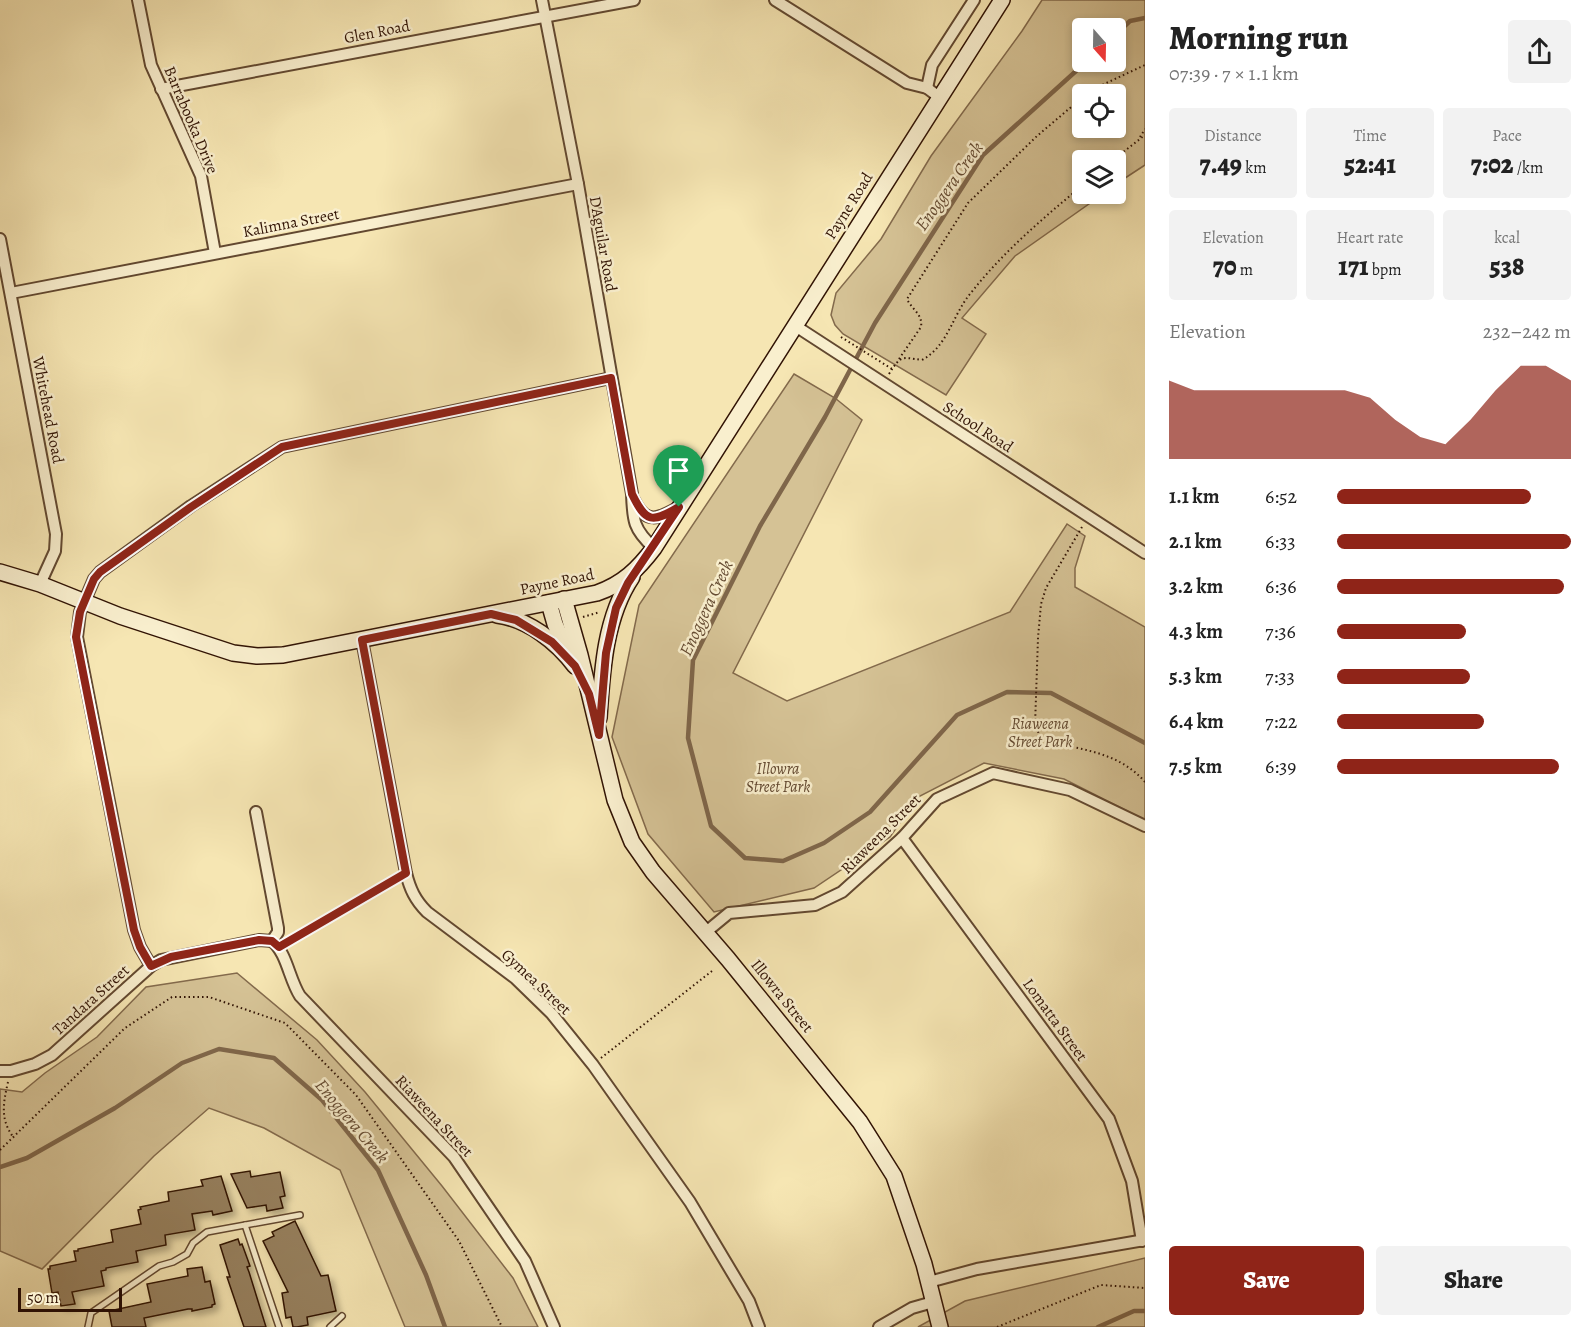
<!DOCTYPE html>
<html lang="en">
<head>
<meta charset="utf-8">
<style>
  :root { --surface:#fff; --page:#f2f2f2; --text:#222; --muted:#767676; --accent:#8f2418 }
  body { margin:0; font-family:Alegreya,serif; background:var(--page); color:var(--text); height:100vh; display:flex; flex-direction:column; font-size:22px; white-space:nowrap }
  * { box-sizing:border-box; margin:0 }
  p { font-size:20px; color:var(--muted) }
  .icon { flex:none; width:33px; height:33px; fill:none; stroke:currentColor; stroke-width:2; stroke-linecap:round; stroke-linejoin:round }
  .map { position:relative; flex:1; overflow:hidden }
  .drawer { display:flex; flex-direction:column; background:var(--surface); width:450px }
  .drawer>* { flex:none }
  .needle { width:39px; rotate:160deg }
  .fabs { position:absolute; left:1072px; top:18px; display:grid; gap:12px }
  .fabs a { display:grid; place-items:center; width:54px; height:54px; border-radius:6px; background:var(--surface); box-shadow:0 3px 9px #0003; font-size:30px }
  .scale { position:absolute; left:18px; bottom:15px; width:104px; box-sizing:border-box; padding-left:6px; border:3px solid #311304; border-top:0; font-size:16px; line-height:21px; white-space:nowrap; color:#311304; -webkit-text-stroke:4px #f9efce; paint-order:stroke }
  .pin { position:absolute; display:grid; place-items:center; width:51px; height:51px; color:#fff; margin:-62px -26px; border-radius:50% 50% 50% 0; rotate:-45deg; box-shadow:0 0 6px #0007 }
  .pin .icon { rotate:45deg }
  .round { display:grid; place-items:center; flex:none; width:63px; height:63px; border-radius:6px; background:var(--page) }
  .summary { display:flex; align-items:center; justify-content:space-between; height:102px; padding:0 24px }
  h1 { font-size:33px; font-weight:800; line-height:45px }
  .figures { display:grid; grid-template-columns:repeat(3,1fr); gap:9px; height:102px; padding:6px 24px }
  .figures div { display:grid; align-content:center; border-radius:6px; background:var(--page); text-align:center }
  .figures b { font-size:26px; font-weight:800 }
  .figures small { font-size:16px; font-weight:400 }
  .figures p { font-size:16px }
  .chart { height:168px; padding:12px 24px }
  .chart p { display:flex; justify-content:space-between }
  .chart svg { width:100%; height:108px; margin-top:6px; fill:var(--accent); opacity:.7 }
  .action { display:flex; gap:12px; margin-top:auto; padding:12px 24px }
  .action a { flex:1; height:69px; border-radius:6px; background:var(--accent); color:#fff; font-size:24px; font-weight:800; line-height:69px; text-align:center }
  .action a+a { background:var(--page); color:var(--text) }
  ul { padding:0 24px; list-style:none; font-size:20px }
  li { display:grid; grid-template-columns:96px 72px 1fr; align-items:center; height:45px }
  li i { height:15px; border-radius:8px; background:var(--accent) }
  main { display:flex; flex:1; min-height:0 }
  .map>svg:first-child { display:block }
</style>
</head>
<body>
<main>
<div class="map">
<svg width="1145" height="1327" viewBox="0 0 1145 1327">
  <defs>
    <filter id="shadow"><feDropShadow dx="4.5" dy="4.5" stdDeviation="3" flood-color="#0004"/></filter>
  </defs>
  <rect width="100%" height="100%" fill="#f6e6b3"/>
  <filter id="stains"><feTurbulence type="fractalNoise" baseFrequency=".00333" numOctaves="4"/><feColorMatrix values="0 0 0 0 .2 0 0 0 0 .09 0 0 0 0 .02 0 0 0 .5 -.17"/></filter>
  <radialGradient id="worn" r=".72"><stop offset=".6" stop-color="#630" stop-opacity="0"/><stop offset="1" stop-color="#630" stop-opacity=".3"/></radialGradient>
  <g fill="#d5c295" stroke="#836a4c" stroke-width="1.5" fill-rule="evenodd">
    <path d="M1042,0H1145V165L1116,184V160H1083V194H1103L1015,256L962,318L986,334L946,395L843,334L835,325L831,315L836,293L881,239L931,156L1022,31ZM1116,28V62H1083V28ZM1083,94H1116V128H1083Z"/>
    <polygon points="794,374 835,398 862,420 733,673 787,701 1010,612 1067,524 1085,536 1075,568 1075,587 1145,627 1145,820 1064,779 984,763 918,797 890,837 814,888 714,912 648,834 612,737 639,605"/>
    <polygon points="237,973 317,1040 365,1092 442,1186 513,1278 538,1327 405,1327 340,1170 264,1128 209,1108 154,1156 42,1269 0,1251 0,1089 22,1092 45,1073 97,1037 146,987"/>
    <polygon points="1145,1258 1145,1327 918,1327 965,1301"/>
  </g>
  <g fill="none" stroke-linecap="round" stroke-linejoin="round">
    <g stroke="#7f664a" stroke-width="4.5">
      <polyline points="1116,34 1130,21 1145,18"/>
      <polyline points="1086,62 983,155 875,323 825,417 760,526 693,660 688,738 711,826 745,858 783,861 824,843 870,812 957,715 1007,692 1051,693 1145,743"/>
      <polyline points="0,1167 27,1158 115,1108 182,1063 219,1049 274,1058 322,1100 378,1170 426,1275 445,1327"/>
      <polyline points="1098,1327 1134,1311 1145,1311"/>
    </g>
  </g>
  <g fill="#97815f" stroke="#311304" stroke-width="1.5" filter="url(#shadow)">
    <polygon points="250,1171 251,1177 280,1172 285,1196 280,1197 283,1208 267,1211 266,1205 247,1208 231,1174"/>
    <polygon points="221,1176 232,1211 213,1215 212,1211 192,1214 195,1230 165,1235 166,1245 136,1251 138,1262 106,1268 106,1270 101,1271 104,1286 72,1292 75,1304 61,1306 58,1292 52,1293 48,1269 50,1269 50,1266 76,1261 74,1251 78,1251 78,1249 113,1242 111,1230 141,1224 138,1210 141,1209 140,1207 169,1201 168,1192 203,1186 201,1180"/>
    <polygon points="295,1221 321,1276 328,1275 336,1311 307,1317 308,1325 297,1327 293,1327 291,1317 286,1318 282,1293 288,1292 263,1241 274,1236 272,1232"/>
    <polygon points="238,1239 240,1245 242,1244 250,1266 247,1267 249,1272 266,1327 244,1327 227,1277 230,1277 220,1245"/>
    <polygon points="202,1267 205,1282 210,1281 215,1304 212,1305 212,1307 192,1311 192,1309 188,1309 144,1318 146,1327 112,1327 109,1311 151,1302 147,1284 188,1276 187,1269"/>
  </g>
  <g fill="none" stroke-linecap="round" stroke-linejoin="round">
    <defs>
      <g id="lane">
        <polyline points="245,1225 279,1327"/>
        <polyline points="88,1327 91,1313 159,1266 173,1262 187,1254 193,1243 207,1232 300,1215"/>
        <polyline points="330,1327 342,1316"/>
      </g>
      <g id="street">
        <polyline points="138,0 151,65 201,176 215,253"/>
        <path d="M542,0L578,184L632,494C633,520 633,529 654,548"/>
        <polyline points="775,0 907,83 927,88 939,97"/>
        <polyline points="927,88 932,65 974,0"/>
        <polyline points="161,89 634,0"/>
        <polyline points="0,239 56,534 55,551 40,584"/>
        <polyline points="11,293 578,184"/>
        <polyline points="794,325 1145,553"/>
        <path d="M634,500C646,525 658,519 679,507"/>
        <path d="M362,640L406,873C410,889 415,900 427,912L515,978L552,1014L593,1065L690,1202L749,1301L759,1327"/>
        <polyline points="256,812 278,928 278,932 272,941"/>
        <polyline points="902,838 1109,1119 1132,1181 1142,1241"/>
        <polyline points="706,932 729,913 815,905 842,892 902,838 937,799 993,773 1070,790 1145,826"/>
        <path d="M272,941C287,953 289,979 300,996L454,1157L525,1261L554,1327"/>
        <polyline points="151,966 140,947 134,930 77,637 80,612 94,579 100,572 191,506 282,447 611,378"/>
        <polyline points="0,1071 11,1071 35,1064 52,1055 151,966 161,960 259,940 272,941"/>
        <polyline points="929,1282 977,1269 1145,1240"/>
        <polyline points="879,1327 912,1308 933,1302"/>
      </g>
      <g id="secondary">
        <path d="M0,572L40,584L120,616L233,653L257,656L283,655L597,593C623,584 638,569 654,548L1002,0"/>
        <polyline points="564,599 580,655 615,800 632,842 653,872 728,959 860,1122 894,1176 924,1264 940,1327"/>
        <polyline points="549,603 555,624 567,651"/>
        <path d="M497,615C528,619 557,642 575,666"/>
        <path d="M599,718C602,671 605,617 632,577"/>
      </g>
    </defs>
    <use href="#lane" stroke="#624830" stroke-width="8"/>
    <use href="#street" stroke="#624830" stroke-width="14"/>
    <use href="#secondary" stroke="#311304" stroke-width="18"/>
    <g stroke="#311304" stroke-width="2" stroke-dasharray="1.5 3" stroke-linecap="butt">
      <polyline points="1087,94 1102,85 1145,65"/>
      <polyline points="1140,137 1145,129"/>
      <polyline points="1113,160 1145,135"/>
      <polyline points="841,337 892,369"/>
      <path d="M899,359L921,327C923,314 912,310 907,299L968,203L1037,136L1083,97"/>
      <path d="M889,374C901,355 901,357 922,360C948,346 952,316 970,294C1003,252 1042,219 1083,185"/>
      <path d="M1082,527L1046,588L1041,604L1038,638L1035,726L1043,741C1080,749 1119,752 1145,782"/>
      <polyline points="583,617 600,612"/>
      <polyline points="289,941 396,879"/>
      <polyline points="601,1058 712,971"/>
      <path d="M8,1082C3,1104 0,1120 14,1138"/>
      <polyline points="0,1150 125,1028 172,997 209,997 285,1023 356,1095 459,1241 502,1327"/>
      <polyline points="997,1327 1101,1285 1145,1288"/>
    </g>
    <use href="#lane" stroke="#f9efce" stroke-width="5"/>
    <use href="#street" stroke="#f9efce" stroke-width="10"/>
    <use href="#secondary" stroke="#f9efce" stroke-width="15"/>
  </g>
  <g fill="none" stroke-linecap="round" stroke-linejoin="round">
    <defs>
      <path id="route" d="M611,378L632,494C646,523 652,523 679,507L628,583L616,608L606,653L599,735L589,694L575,666L552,642L516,620L491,614L362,640L406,873L279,947L272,941L259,940L171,957L151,966L140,947L134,930L76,637L80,612L94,579L100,572L191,507L282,447Z"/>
    </defs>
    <use href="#route" stroke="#fff" stroke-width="12"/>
    <use href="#route" stroke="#8f2418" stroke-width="8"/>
  </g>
  <g text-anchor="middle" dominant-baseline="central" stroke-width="5" stroke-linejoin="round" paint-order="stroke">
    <g font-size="16" fill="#311304" stroke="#f9efce">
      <text transform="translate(377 32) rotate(-11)">Glen Road</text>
      <text transform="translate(191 120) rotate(67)">Barrabooka Drive</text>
      <text transform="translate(849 206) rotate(-58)">Payne Road</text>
      <text transform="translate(291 223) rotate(-11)">Kalimna Street</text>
      <text transform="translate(603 244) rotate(80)">D'Aguilar Road</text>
      <text transform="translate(48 410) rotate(79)">Whitehead Road</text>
      <text transform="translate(978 427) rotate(33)">School Road</text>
      <text transform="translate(557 582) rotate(-12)">Payne Road</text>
      <text transform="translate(881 834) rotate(-45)">Riaweena Street</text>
      <text transform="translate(536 982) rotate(43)">Gymea Street</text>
      <text transform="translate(782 996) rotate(51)">Illowra Street</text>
      <text transform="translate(91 1000) rotate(-42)">Tandara Street</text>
      <text transform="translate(1055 1020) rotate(54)">Lomatta Street</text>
      <text transform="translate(434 1116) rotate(47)">Riaweena Street</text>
    </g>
    <g font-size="16" font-style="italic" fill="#624830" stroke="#f9efce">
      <text x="1040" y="724">Riaweena<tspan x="1040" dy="18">Street Park</tspan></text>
      <text x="778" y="769">Illowra<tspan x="778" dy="18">Street Park</tspan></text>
    </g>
    <g font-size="18" font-style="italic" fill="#654b32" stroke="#f9efce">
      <text transform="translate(949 186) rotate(-55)">Enoggera Creek</text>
      <text transform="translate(706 608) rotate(-65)">Enoggera Creek</text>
      <text transform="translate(352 1121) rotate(50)">Enoggera Creek</text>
    </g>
  </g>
  <rect width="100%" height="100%" filter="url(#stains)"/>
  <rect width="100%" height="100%" fill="url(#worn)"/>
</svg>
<div class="fabs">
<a><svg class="needle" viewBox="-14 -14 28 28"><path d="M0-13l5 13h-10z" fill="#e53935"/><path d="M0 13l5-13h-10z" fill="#767676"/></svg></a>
<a><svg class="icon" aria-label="locate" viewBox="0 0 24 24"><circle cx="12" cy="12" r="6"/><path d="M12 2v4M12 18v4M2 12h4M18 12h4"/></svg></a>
<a><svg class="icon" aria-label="layers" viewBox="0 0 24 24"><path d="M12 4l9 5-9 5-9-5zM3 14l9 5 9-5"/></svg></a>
</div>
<div class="scale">50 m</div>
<div class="pin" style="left:679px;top:507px;background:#1e9e55"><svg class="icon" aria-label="arrive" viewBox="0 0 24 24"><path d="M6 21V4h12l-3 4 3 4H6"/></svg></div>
</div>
<section class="drawer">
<div class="summary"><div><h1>Morning run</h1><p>07:39 · 7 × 1.1 km</p></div><a class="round"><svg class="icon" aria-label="share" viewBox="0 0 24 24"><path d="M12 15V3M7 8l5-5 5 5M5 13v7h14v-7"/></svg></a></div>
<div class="figures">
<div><p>Distance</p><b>7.49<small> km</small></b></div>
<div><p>Time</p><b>52:41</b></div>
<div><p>Pace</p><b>7:02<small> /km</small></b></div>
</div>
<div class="figures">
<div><p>Elevation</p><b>70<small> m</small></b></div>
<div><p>Heart rate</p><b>171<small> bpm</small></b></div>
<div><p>kcal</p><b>538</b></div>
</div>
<div class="chart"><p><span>Elevation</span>232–242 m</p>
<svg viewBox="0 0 160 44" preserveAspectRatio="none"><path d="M0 44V12L10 16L20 16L30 16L40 16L50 16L60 16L70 16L80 19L90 28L100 35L110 38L120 28L130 16L140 6L150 6L160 12V44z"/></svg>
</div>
<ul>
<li><b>1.1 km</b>6:52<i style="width:83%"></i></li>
<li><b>2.1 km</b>6:33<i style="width:100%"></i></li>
<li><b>3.2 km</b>6:36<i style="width:97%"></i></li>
<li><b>4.3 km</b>7:36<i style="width:55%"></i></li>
<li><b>5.3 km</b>7:33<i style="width:57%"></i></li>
<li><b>6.4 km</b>7:22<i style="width:63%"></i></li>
<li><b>7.5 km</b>6:39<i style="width:95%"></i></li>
</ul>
<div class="action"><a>Save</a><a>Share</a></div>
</section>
</main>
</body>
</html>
